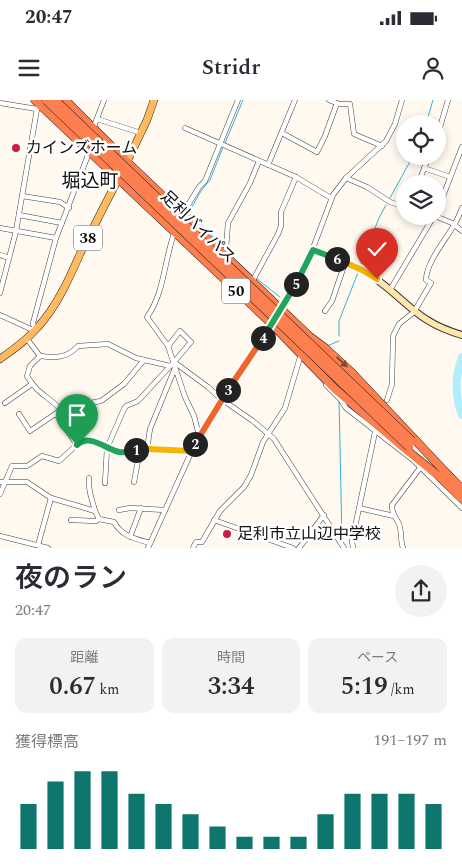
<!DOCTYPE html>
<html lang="ja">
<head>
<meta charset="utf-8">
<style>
  :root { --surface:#fff; --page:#f2f2f3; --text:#2b2b33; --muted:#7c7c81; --accent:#0f766e }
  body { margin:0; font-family:Spectral,"Noto Sans JP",serif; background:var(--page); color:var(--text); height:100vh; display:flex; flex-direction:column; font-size:19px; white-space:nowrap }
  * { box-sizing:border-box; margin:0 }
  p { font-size:16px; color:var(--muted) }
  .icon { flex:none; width:28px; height:28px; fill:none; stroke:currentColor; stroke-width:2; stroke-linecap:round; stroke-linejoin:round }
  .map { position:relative; height:448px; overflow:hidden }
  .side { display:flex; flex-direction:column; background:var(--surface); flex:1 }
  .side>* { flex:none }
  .fabs { position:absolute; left:396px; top:15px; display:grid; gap:10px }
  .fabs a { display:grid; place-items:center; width:50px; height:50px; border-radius:50%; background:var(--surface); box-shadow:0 2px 8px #0003; font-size:25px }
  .pin { position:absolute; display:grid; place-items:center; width:42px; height:42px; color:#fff; margin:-51px -21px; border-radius:50% 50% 50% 0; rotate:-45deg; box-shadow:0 0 5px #0007 }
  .pin .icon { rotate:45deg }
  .km { position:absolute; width:25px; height:25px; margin:-12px; border-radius:50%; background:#222; color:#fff; font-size:14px; line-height:25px; text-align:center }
  .round { display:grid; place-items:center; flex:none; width:52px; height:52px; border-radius:26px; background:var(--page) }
  .headline { display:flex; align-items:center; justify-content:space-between; height:85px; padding:0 15px }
  h1 { font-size:28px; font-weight:600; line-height:38px }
  .metrics { display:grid; grid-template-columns:repeat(3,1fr); gap:8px; height:85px; padding:5px 15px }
  .metrics div { display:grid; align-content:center; border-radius:12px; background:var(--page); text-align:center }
  .metrics b { font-size:25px; font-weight:600 }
  .metrics small { font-size:14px; font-weight:400 }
  .metrics p { font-size:14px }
  .chart { height:140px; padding:10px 15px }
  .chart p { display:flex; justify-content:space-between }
  .chart svg { width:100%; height:90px; margin-top:5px; stroke:var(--accent); stroke-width:6 }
  .status { display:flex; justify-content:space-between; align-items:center; height:35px; padding:0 25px; background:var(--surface); direction:ltr }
  .status svg { height:14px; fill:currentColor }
  header { display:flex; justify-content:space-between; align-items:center; height:65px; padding:0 15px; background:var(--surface); font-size:22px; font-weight:600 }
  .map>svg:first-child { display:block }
</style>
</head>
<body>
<div class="status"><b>20:47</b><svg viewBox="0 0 49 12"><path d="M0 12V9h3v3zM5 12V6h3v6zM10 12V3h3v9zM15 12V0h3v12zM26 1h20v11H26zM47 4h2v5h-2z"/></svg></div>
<header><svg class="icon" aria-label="menu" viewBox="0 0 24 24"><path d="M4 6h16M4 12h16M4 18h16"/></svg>Stridr<svg class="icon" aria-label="person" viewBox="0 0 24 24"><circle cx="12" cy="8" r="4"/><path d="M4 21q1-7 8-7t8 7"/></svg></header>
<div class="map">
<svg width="462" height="448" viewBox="0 0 462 448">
  <rect width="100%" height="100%" fill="#fff9f0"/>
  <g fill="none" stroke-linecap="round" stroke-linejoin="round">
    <g stroke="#33b4d6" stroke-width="1">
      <polyline points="426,24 433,0"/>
      <polyline points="225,43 243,0"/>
      <polyline points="223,47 210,80 201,91 189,112 225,149"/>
      <polyline points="390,98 413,56"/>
      <polyline points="227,152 254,177"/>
      <polyline points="360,166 379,118 386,105"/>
      <polyline points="257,179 280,197"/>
      <polyline points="339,236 339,221 359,170"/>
      <polyline points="327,246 339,241"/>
      <polyline points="339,300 342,440"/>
    </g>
    <path stroke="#b1edfa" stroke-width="8" d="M462,257C455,277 454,295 462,315"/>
    <defs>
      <g id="street">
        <polyline points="329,0 339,4 350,4 354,34 382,46"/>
        <polyline points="0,3 37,9"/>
        <polyline points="97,19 141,33"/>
        <polyline points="185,28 296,77 331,98"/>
        <polyline points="93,29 104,0"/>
        <polyline points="282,33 317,52 325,36 337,3"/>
        <polyline points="438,34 448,0"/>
        <polyline points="268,65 295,0"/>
        <polyline points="424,68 450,77"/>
        <polyline points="346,78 367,87 390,102 405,107"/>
        <polyline points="418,84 429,56"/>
        <polyline points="22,96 60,102 69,108"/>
        <polyline points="438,109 462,47"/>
        <polyline points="19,115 62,123"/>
        <polyline points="182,115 199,87 205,81 238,0"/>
        <polyline points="435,116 452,123 462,131"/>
        <polyline points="0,128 56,138"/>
        <path d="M175,131C164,159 165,192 147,217L168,246L185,297L194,316L199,335"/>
        <polyline points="0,155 9,158"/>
        <polyline points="224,155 226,148 228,123 250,83 259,61"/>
        <polyline points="252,182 278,134 281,126 281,112 296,77"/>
        <polyline points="390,190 434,116"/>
        <polyline points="0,193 16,131 37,9 40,5"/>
        <polyline points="281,209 307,164 333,95 346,78 386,41 395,24 402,0"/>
        <polyline points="325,211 332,201 345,163"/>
        <polyline points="0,215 35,231 33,223 56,138 90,50"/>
        <polyline points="27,239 40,256"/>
        <polyline points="168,246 180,231 191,242 174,262"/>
        <polyline points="326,285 341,300 346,308 413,360 462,408"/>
        <path d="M387,300L392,284L393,236L399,224L414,212L431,183L426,180C426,164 443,143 451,130C456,123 459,116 462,108"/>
        <polyline points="5,303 32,284"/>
        <path d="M61,310C49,296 38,295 27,276L30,266L40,256C57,258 67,258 78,246L108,244L136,258L170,266"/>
        <polyline points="19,314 30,331 61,310 69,307 101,301 124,284 144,260"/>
        <polyline points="56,314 77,345"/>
        <polyline points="147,349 150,329 175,268"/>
        <path d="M89,378C88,393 92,398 95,411"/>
        <path d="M0,382H27L51,398L95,411L99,419L114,422C121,436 136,439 150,443"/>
        <polyline points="134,382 140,350"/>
        <polyline points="105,383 107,348 124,309 126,306 138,301 174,262 208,287 221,299 253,321 274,339 344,448"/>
        <polyline points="0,394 12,366 27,366 42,356 59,361 81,341 88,340 122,353 147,349 191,351"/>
        <polyline points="359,408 394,416"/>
        <polyline points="119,410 130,408 165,410"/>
        <polyline points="71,420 96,421 99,419"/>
        <polyline points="214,420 293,448"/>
        <polyline points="0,436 48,448"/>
        <polyline points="130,437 141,408"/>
        <polyline points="38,445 51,398"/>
        <polyline points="148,448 199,335 273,222"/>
        <polyline points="193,448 196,442 202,442 220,411 244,387 251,375 263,342 285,308 301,254"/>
        <polyline points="299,448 324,415"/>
        <polyline points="353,448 352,441 354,432 375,332"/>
        <path d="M403,448C400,440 402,431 399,424C396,417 391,413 392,405L420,368"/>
      </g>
      <path id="secondary" d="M313,150C334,158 358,165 376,179C409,203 419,223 462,235"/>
      <g id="primary">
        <polyline points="125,66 147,20 154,0"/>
        <path d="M0,259C14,249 27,240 38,227C57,206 69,179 80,154C93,128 106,102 120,76"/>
      </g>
      <g id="highway">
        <polyline points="35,0 272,224 335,289 404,348 441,378"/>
        <polyline points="65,0 127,62 310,237 325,248 352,273 449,376"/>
        <polyline points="446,373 462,389"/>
        <polyline points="439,376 462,399"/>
      </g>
    </defs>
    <use href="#street" stroke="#424242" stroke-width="5.5"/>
    <use href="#secondary" stroke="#313131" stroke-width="8"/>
    <use href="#primary" stroke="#202020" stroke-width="8"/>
    <use href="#highway" stroke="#202020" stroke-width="9"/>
    <use href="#street" stroke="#fff" stroke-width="4.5"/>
    <use href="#secondary" stroke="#ffe6ab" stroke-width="6"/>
    <use href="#primary" stroke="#ffba60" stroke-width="7"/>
    <use href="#highway" stroke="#fd7f50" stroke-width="8"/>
    <defs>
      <g id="highway-bridge">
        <polyline points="46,0 409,347"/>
        <polyline points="55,0 412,341"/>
      </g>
    </defs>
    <use href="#highway-bridge" stroke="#202020" stroke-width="9" stroke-linecap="butt"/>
    <use href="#highway-bridge" stroke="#fd7f50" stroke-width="8"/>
  </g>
  <defs><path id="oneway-solid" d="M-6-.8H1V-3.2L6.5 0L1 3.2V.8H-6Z" transform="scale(1.25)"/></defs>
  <use fill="#864730" href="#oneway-solid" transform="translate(342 262) rotate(43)"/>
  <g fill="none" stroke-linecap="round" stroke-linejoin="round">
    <defs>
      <path id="split-1" d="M77,345C90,333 105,349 119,352C125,353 130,351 136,350"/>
      <polyline id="split-2" points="136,350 148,349 191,351 195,344"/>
      <polyline id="split-3" points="195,344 228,290"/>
      <polyline id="split-4" points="228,290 263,238"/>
      <polyline id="split-5" points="263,238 296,184"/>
      <polyline id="split-6" points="296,184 313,150 337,159"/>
      <polyline id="split-7" points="337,159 362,170 377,179"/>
    </defs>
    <use href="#split-1" stroke="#fff" stroke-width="10"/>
    <use href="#split-2" stroke="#fff" stroke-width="10"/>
    <use href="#split-3" stroke="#fff" stroke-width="10"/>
    <use href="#split-4" stroke="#fff" stroke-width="10"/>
    <use href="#split-5" stroke="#fff" stroke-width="10"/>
    <use href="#split-6" stroke="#fff" stroke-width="10"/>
    <use href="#split-7" stroke="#fff" stroke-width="10"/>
    <use href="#split-1" stroke="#22a559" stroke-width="6"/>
    <use href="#split-2" stroke="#f5b400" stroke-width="6"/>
    <use href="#split-3" stroke="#f0652b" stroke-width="6"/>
    <use href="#split-4" stroke="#f0652b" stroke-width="6"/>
    <use href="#split-5" stroke="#22a559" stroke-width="6"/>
    <use href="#split-6" stroke="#22a559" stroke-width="6"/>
    <use href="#split-7" stroke="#f5b400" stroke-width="6"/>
  </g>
  <g fill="#c81d45" stroke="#fff" stroke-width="2">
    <circle cx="16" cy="48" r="5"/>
    <circle cx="227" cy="434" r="5"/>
  </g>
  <g text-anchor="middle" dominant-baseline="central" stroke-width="5" stroke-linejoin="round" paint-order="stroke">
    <g fill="#fff" stroke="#575757" stroke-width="1">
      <rect x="74" y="125.5" width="28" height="25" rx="4"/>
      <rect x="222" y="178.5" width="28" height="25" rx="4"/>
    </g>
    <g font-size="15" font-weight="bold" fill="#0f0f0f">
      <text x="88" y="138">38</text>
      <text x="236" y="191">50</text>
    </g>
    <g font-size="16" fill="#0f0f0f" stroke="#fff" text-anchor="start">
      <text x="26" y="48">カインズホーム</text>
      <text x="237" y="434">足利市立山辺中学校</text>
    </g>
    <g font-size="16" fill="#0f0f0f" stroke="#fff">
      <text transform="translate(198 127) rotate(44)">足利バイパス</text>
    </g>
    <g font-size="19" fill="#0f0f0f" stroke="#fff">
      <text x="90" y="81">堀込町</text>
    </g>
  </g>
</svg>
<div class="fabs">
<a><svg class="icon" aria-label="locate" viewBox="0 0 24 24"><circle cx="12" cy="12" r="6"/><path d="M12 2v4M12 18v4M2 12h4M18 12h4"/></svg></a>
<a><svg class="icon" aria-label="layers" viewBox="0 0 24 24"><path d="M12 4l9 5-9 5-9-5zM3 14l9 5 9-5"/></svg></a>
</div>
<div class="pin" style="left:77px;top:345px;background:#1e9e55"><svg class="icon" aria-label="arrive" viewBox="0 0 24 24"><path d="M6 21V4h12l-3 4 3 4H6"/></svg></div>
<div class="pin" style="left:377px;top:179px;background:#d93025"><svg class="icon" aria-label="check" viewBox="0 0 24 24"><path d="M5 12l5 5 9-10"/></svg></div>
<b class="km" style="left:136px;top:350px">1</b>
<b class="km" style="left:195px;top:344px">2</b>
<b class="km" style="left:228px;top:290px">3</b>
<b class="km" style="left:263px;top:238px">4</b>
<b class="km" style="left:296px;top:184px">5</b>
<b class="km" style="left:337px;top:159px">6</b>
</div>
<section class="side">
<div class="headline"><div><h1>夜のラン</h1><p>20:47</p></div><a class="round"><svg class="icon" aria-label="share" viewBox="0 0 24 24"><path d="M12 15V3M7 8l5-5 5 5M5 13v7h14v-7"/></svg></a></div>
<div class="metrics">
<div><p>距離</p><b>0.67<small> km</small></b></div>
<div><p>時間</p><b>3:34</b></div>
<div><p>ペース</p><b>5:19<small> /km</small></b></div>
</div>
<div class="chart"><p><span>獲得標高</span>191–197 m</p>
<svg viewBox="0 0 160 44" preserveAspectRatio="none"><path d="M5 44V22M15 44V11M25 44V6M35 44V6M45 44V17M55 44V22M65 44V27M75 44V33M85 44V38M95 44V38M105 44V38M115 44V27M125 44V17M135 44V17M145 44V17M155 44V22"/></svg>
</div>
</section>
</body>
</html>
